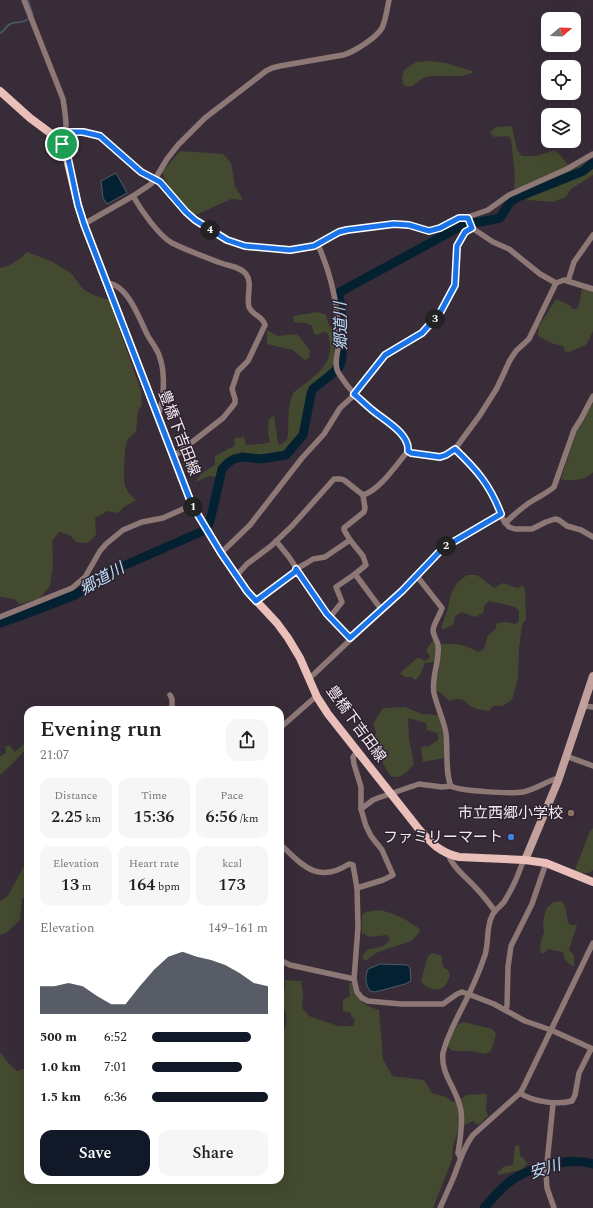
<!DOCTYPE html>
<html lang="en">
<head>
<meta charset="utf-8">
<style>
  :root { --surface:#fff; --page:#f6f6f6; --text:#202124; --muted:#757577; --accent:#111827 }
  body { margin:0; font-family:Spectral,"Noto Sans JP",serif; background:var(--page); color:var(--text); height:100vh; display:flex; flex-direction:column; font-size:15px; white-space:nowrap }
  * { box-sizing:border-box; margin:0 }
  p { font-size:13px; color:var(--muted) }
  .icon { flex:none; width:22px; height:22px; fill:none; stroke:currentColor; stroke-width:2; stroke-linecap:round; stroke-linejoin:round }
  .map { position:relative; flex:1; overflow:hidden }
  .drawer { position:absolute; left:24px; top:706px; width:260px; height:478px; display:flex; flex-direction:column; background:var(--surface); border-radius:12px; box-shadow:0 4px 16px #0002 }
  .drawer>* { flex:none }
  .needle { width:26px; rotate:71deg }
  .tools { position:absolute; left:541px; top:12px; display:grid; gap:8px }
  .tools a { display:grid; place-items:center; width:40px; height:40px; border-radius:8px; background:var(--surface); box-shadow:0 4px 16px #0002; font-size:20px }
  .pin { position:absolute; display:grid; place-items:center; width:34px; height:34px; color:#fff; margin:-17px; border:2px solid #fff; border-radius:50%; box-shadow:0 1px 4px #0007 }
  .km { position:absolute; width:20px; height:20px; margin:-10px; border-radius:50%; background:#222; color:#fff; font-size:11px; line-height:20px; text-align:center }
  .round { display:grid; place-items:center; flex:none; width:42px; height:42px; border-radius:12px; background:var(--page) }
  .headline { display:flex; align-items:center; justify-content:space-between; height:68px; padding:0 16px }
  h1 { font-size:22px; font-weight:600; line-height:30px }
  .stats { display:grid; grid-template-columns:repeat(3,1fr); gap:6px; height:68px; padding:4px 16px }
  .stats div { display:grid; align-content:center; border-radius:10px; background:var(--page); text-align:center }
  .stats b { font-size:17px; font-weight:600 }
  .stats small { font-size:11px; font-weight:400 }
  .stats p { font-size:11px }
  .chart { height:112px; padding:8px 16px }
  .chart p { display:flex; justify-content:space-between }
  .chart svg { width:100%; height:72px; margin-top:4px; fill:var(--accent); opacity:.7 }
  .primary-button { display:flex; gap:8px; margin-top:auto; padding:8px 16px }
  .primary-button a { flex:1; height:46px; border-radius:12px; background:var(--accent); color:#fff; font-size:16px; font-weight:600; line-height:46px; text-align:center }
  .primary-button a+a { background:var(--page); color:var(--text) }
  ul { padding:0 16px; list-style:none; font-size:13px }
  li { display:grid; grid-template-columns:64px 48px 1fr; align-items:center; height:30px }
  li i { height:10px; border-radius:5px; background:var(--accent) }
  .map>svg:first-child { display:block }
</style>
</head>
<body>
<div class="map">
<svg width="593" height="1208" viewBox="0 0 593 1208">
  <rect width="100%" height="100%" fill="#392c39"/>
  <g fill="#434a2f">
    <polygon points="428,61 446,63 472,71 473,73 461,76 431,76 423,78 411,87 405,86 403,83 402,77 404,70 416,62"/>
    <path d="M512,126L517,150L522,156H537L554,150C562,154 565,164 573,169L593,159V175L571,189L566,197L553,202L529,200L523,198L514,187L515,177L511,139L508,136L494,137L490,132L496,127Z"/>
    <path d="M180,151L223,154L231,163L235,186L243,200L231,199L194,216C180,203 168,189 162,172Z"/>
    <path d="M27,252L51,261L71,273L83,289L93,295L109,300L141,391L142,405L138,411L136,432C132,435 129,437 127,441C124,450 123,476 125,485C127,492 131,496 136,500L124,507L118,513L108,511L95,518L96,535L88,543L76,542L70,535L59,532L52,541L53,565L50,586L40,598L20,604L14,599L0,597V268C11,266 19,260 27,252Z"/>
    <path d="M582,289L593,291V331L586,345L566,353L563,346L554,344L538,336L539,326L556,299L569,305L573,309H577C581,303 580,296 582,289Z"/>
    <path d="M318,312L326,315L329,325L334,332V360L331,370L312,387L307,395L301,429L294,443L290,449L279,454L260,457L241,455L232,456L224,463L217,477L210,476L195,482L202,473L215,465V456L234,446L235,438L244,437L246,445L263,444L270,442L268,432L269,419L274,415L278,443L280,445L287,440C290,425 286,408 293,394C296,389 303,386 307,382C325,369 336,355 327,332H323L317,335L314,334L312,326L306,323L294,322L293,316Z"/>
    <polygon points="267,330 278,336 297,334 310,350 309,358 305,360 293,350 267,344"/>
    <path d="M593,403V472C588,480 569,482 561,479L576,432Z"/>
    <path d="M467,575H477L494,588L503,583L517,588L523,586L525,591L526,619L522,625L519,648L518,678L512,700L502,706H493L489,711C479,710 470,708 464,700L457,699L449,701L442,694L436,690L435,679L439,670V665L433,662L425,663L420,675L416,680L411,677H405L400,673L416,659L419,658L425,661L430,657L426,650L434,639L436,645C453,643 463,643 478,652L484,649L488,635L495,630L497,623L507,622L515,624L519,621V611L515,607L490,601L485,604L483,613L475,617L461,612L455,616L454,624L444,629L441,628L448,609L450,596L457,583Z"/>
    <path d="M405,707L422,714L438,715C442,730 446,743 444,758L423,762L421,747L429,746L438,740V733L427,730L426,723L408,718L409,739L414,764C406,774 394,785 386,769C382,762 380,759 381,751L374,741L376,732L373,724L383,708Z"/>
    <polygon points="28,740 28,747 14,762 0,775 0,756 6,753 5,746 10,746 15,752"/>
    <polygon points="593,828 593,870 589,873 579,873 575,870 590,831"/>
    <polygon points="25,864 28,864 28,894 22,899 20,920 6,933 0,935 0,901 8,896"/>
    <polygon points="562,901 565,907 568,922 570,925 577,925 569,950 574,955 574,966 572,966 565,960 563,952 548,949 543,954 540,952 541,941 544,932 543,922 546,909 553,902"/>
    <path d="M379,910C395,913 407,920 420,929L419,933L411,941L378,952L365,961L362,957L368,949C377,948 385,948 390,939L387,935L370,937L362,933V915L365,912Z"/>
    <path d="M432,953L442,956V964L444,968L448,970L450,976C448,980 446,986 442,988C435,992 425,987 421,981L428,956Z"/>
    <path d="M285,980L301,981L303,996L302,1008L309,1016L338,1026H353L355,1019L351,1017V1013L343,1011V1000L350,996L349,983H353C359,1002 362,1004 379,1010L383,1059L392,1076L424,1080L432,1093L446,1097L453,1102L461,1099L466,1095L487,1094L486,1110L488,1116L478,1125L473,1121L465,1125L457,1134L453,1146L452,1160L433,1208H0V1052L8,1063L17,1071L25,1068L28,1065V1180H280V1023L283,1028H285C290,1009 280,1007 280,992L285,988Z"/>
    <polygon points="464,1022 492,1029 496,1034 491,1051 486,1054 471,1051 453,1051 448,1047 450,1038 458,1024"/>
    <polygon points="517,1145 519,1146 520,1156 523,1158 527,1163 523,1169 499,1175 497,1171 501,1170 503,1167 513,1165 515,1147"/>
  </g>
  <g fill="#042131" stroke="#4b5d6b">
    <polygon points="116,173 127,193 107,204 103,198 101,181"/>
    <path d="M380,964L407,965L410,967L411,981L405,984L375,992L370,991C365,984 365,976 368,969Z"/>
  </g>
  <g fill="none" stroke-linecap="round" stroke-linejoin="round">
    <g stroke="#4b5d6b" stroke-width="1.5">
      <polyline points="28,0 33,15"/>
      <path d="M0,33C5,31 6,26 10,24C17,20 22,25 29,18"/>
    </g>
    <g stroke="#042131" stroke-width="9">
      <path d="M209,524L211,517L222,469L229,462L234,459L242,457L261,459L286,455L303,435L311,394L313,389C320,383 333,374 339,367C346,356 341,308 339,295L340,292L465,224L472,222H480L500,218L510,202L518,197L566,178L583,171L593,163"/>
      <polyline points="0,623 26,614 75,595 114,570 203,531"/>
      <path d="M484,1208C494,1197 503,1185 515,1178C535,1166 571,1157 593,1164"/>
    </g>
    <g stroke="#8d7875" stroke-width="5.5">
      <path d="M24,0L63,99C65,113 69,131 62,144"/>
      <polyline points="66,132 83,132 100,136 141,172 160,182 186,212 195,220 227,240 245,246 290,250 314,246 339,233 347,230 376,227 387,224 409,225 429,231 435,230 459,218 468,217 488,210 509,195 567,169 593,154"/>
      <path d="M133,196C141,210 159,236 172,243C188,251 205,257 221,263C229,266 241,267 246,274C253,283 246,296 249,307C252,315 263,316 265,325L248,361L238,371L232,389L235,399V403L232,407L223,418L173,457"/>
      <polyline points="468,217 472,228 493,242 509,249 540,274 556,283"/>
      <path d="M84,224L133,196L151,184L155,179L167,159L178,145L205,118L266,71L272,68L280,66L343,55C354,52 376,38 382,28C386,19 387,9 389,0"/>
      <path d="M318,245C332,276 338,305 339,339C339,350 333,363 338,372C343,380 348,388 355,394C361,400 367,406 373,411C385,420 409,433 408,451L415,454L440,457L446,455L455,449L480,415L497,388L510,360L516,351L529,339L556,283L564,280L593,289"/>
      <polyline points="568,281 574,262 593,235"/>
      <path d="M106,283C128,283 140,321 148,336C152,343 158,350 160,358C165,372 165,403 157,416"/>
      <polyline points="455,449 472,466 483,479 495,499 502,518 509,527 515,529 532,529 546,522 555,519 559,520 567,526 581,530 593,537"/>
      <path d="M505,523C514,515 522,507 532,501C540,496 547,493 554,487L574,430L581,419L593,396"/>
      <polyline points="350,540 363,556 366,565 355,574 381,609"/>
      <polyline points="276,541 289,557 327,614 351,638"/>
      <polyline points="221,553 250,525 302,458 324,434 340,408 351,398 376,366 385,355 393,349 422,333 440,313 455,285 457,247 465,232 472,228"/>
      <path d="M416,575L442,608C440,615 434,623 433,630C433,635 437,640 438,645C440,661 431,677 434,693C437,707 444,720 446,734C448,748 445,774 451,786"/>
      <polyline points="236,576 247,564 271,546 292,526 334,479 341,479 344,480 363,495"/>
      <path d="M256,601L295,572L296,569L305,564L313,559L325,557L350,540L344,530V528L364,512L365,508L363,495C380,490 396,465 408,451"/>
      <polyline points="0,617 72,588 85,577 100,551 106,544 123,530 142,522 163,518 192,505"/>
      <polyline points="330,617 342,602 336,587 355,574"/>
      <polyline points="308,677 313,675 402,591 443,548 450,543 501,514"/>
      <polyline points="170,695 172,699 172,710"/>
      <polyline points="584,706 593,707"/>
      <polyline points="280,728 313,699 317,697"/>
      <polyline points="566,756 593,766"/>
      <path d="M361,809L373,800L378,798L419,784L442,787L451,786C458,791 512,794 523,792C534,790 544,783 555,779L558,781"/>
      <path d="M280,844C303,866 318,884 349,864L353,865L357,888L358,927L354,979L290,965L280,960"/>
      <path d="M449,855C451,866 468,879 475,887C482,894 489,903 495,911"/>
      <polyline points="357,888 383,880 393,875 382,850 371,836 366,826 361,809 361,787 354,764 353,757 358,751"/>
      <polyline points="354,979 357,992 362,998 368,1001 401,1004 443,1004 457,994 462,992 468,994 494,1004 525,1021 551,1030 593,1049"/>
      <polyline points="505,1010 507,1006 508,967 511,946 532,904 546,863"/>
      <path d="M520,1093C533,1102 557,1105 572,1101L575,1095L579,1073L591,1049"/>
      <polyline points="553,1104 546,1173 547,1188 554,1208"/>
      <path d="M460,1157L458,1153C460,1140 463,1124 461,1111C458,1090 440,1074 443,1053C446,1040 452,1028 458,1016C468,997 478,976 485,955C489,942 486,927 492,916C494,910 500,907 504,902C511,891 518,876 522,864L525,860"/>
      <path d="M440,1208C444,1199 448,1190 452,1181C459,1165 462,1149 473,1135L520,1093L523,1088L593,943"/>
    </g>
    <polyline stroke="#c2a09c" stroke-width="8" points="525,860 558,781 593,676"/>
    <path stroke="#eabfb9" stroke-width="8" d="M0,91L30,118L57,138L62,144L65,150L78,205L84,224L192,505L221,553L247,591L277,623L288,638L300,658L317,697L328,714L418,828C430,842 440,853 459,857L525,860L546,863L593,882"/>
  </g>
  <g fill="none" stroke-linecap="round" stroke-linejoin="round">
    <defs>
      <path id="route" d="M66,132H83L100,136L141,172L160,182L186,212L195,220L227,240L245,246L290,250L314,246L339,232L347,230L394,224L409,225L429,231L440,228L459,218H468L472,228L465,232L457,246L455,285L440,313L422,333L385,355L354,394C360,399 365,404 371,409C382,419 410,433 408,451L411,453L440,457L446,455L455,449C477,470 490,485 501,514L443,548L402,591L350,638L327,614L296,569L295,572L256,601L247,591L221,553L192,505L84,224L78,205L68,158L62,144Z"/>
    </defs>
    <use href="#route" stroke="#fff" stroke-width="8"/>
    <use href="#route" stroke="#1a73e8" stroke-width="5"/>
  </g>
  <circle fill="#8d6e63" stroke="#2f222f" stroke-width="1.5" cx="571" cy="813" r="4"/>
  <circle fill="#3f7fe0" stroke="#2f222f" stroke-width="1.5" cx="511" cy="837" r="4"/>
  <g text-anchor="middle" dominant-baseline="central" stroke-width="3" stroke-linejoin="round" paint-order="stroke">
    <g font-size="15" fill="#f2e9f2" stroke="#2f222f">
      <text transform="translate(179 433) rotate(69)">豊橋下吉田線</text>
      <text transform="translate(356 724) rotate(54)">豊橋下吉田線</text>
    </g>
    <g font-size="15" fill="#f2e9f2" stroke="#2f222f" text-anchor="end">
      <text x="563" y="813">市立西郷小学校</text>
      <text x="503" y="837">ファミリーマート</text>
    </g>
    <g font-size="16" font-style="italic" fill="#b9def8" stroke="#2f222f">
      <text transform="translate(341 326) rotate(-91)">郷道川</text>
      <text transform="translate(102 579) rotate(-30)">郷道川</text>
      <text transform="translate(545 1169) rotate(-17)">安川</text>
    </g>
  </g>
</svg>
<div class="tools">
<a><svg class="needle" viewBox="-14 -14 28 28"><path d="M0-13l5 13h-10z" fill="#e53935"/><path d="M0 13l5-13h-10z" fill="#757577"/></svg></a>
<a><svg class="icon" aria-label="locate" viewBox="0 0 24 24"><circle cx="12" cy="12" r="6"/><path d="M12 2v4M12 18v4M2 12h4M18 12h4"/></svg></a>
<a><svg class="icon" aria-label="layers" viewBox="0 0 24 24"><path d="M12 4l9 5-9 5-9-5zM3 14l9 5 9-5"/></svg></a>
</div>
<div class="pin" style="left:62px;top:144px;background:#1e9e55"><svg class="icon" aria-label="arrive" viewBox="0 0 24 24"><path d="M6 21V4h12l-3 4 3 4H6"/></svg></div>
<b class="km" style="left:193px;top:507px">1</b>
<b class="km" style="left:446px;top:546px">2</b>
<b class="km" style="left:435px;top:319px">3</b>
<b class="km" style="left:210px;top:230px">4</b>
<section class="drawer">
<div class="headline"><div><h1>Evening run</h1><p>21:07</p></div><a class="round"><svg class="icon" aria-label="share" viewBox="0 0 24 24"><path d="M12 15V3M7 8l5-5 5 5M5 13v7h14v-7"/></svg></a></div>
<div class="stats">
<div><p>Distance</p><b>2.25<small> km</small></b></div>
<div><p>Time</p><b>15:36</b></div>
<div><p>Pace</p><b>6:56<small> /km</small></b></div>
</div>
<div class="stats">
<div><p>Elevation</p><b>13<small> m</small></b></div>
<div><p>Heart rate</p><b>164<small> bpm</small></b></div>
<div><p>kcal</p><b>173</b></div>
</div>
<div class="chart"><p><span>Elevation</span>149–161 m</p>
<svg viewBox="0 0 160 44" preserveAspectRatio="none"><path d="M0 44V27L10 27L20 25L30 27L40 33L50 38L60 38L70 27L80 17L90 9L100 6L110 9L120 11L130 14L140 19L150 25L160 27V44z"/></svg>
</div>
<ul>
<li><b>500 m</b>6:52<i style="width:85%"></i></li>
<li><b>1.0 km</b>7:01<i style="width:78%"></i></li>
<li><b>1.5 km</b>6:36<i style="width:100%"></i></li>
</ul>
<div class="primary-button"><a>Save</a><a>Share</a></div>
</section>
</div>
</body>
</html>
